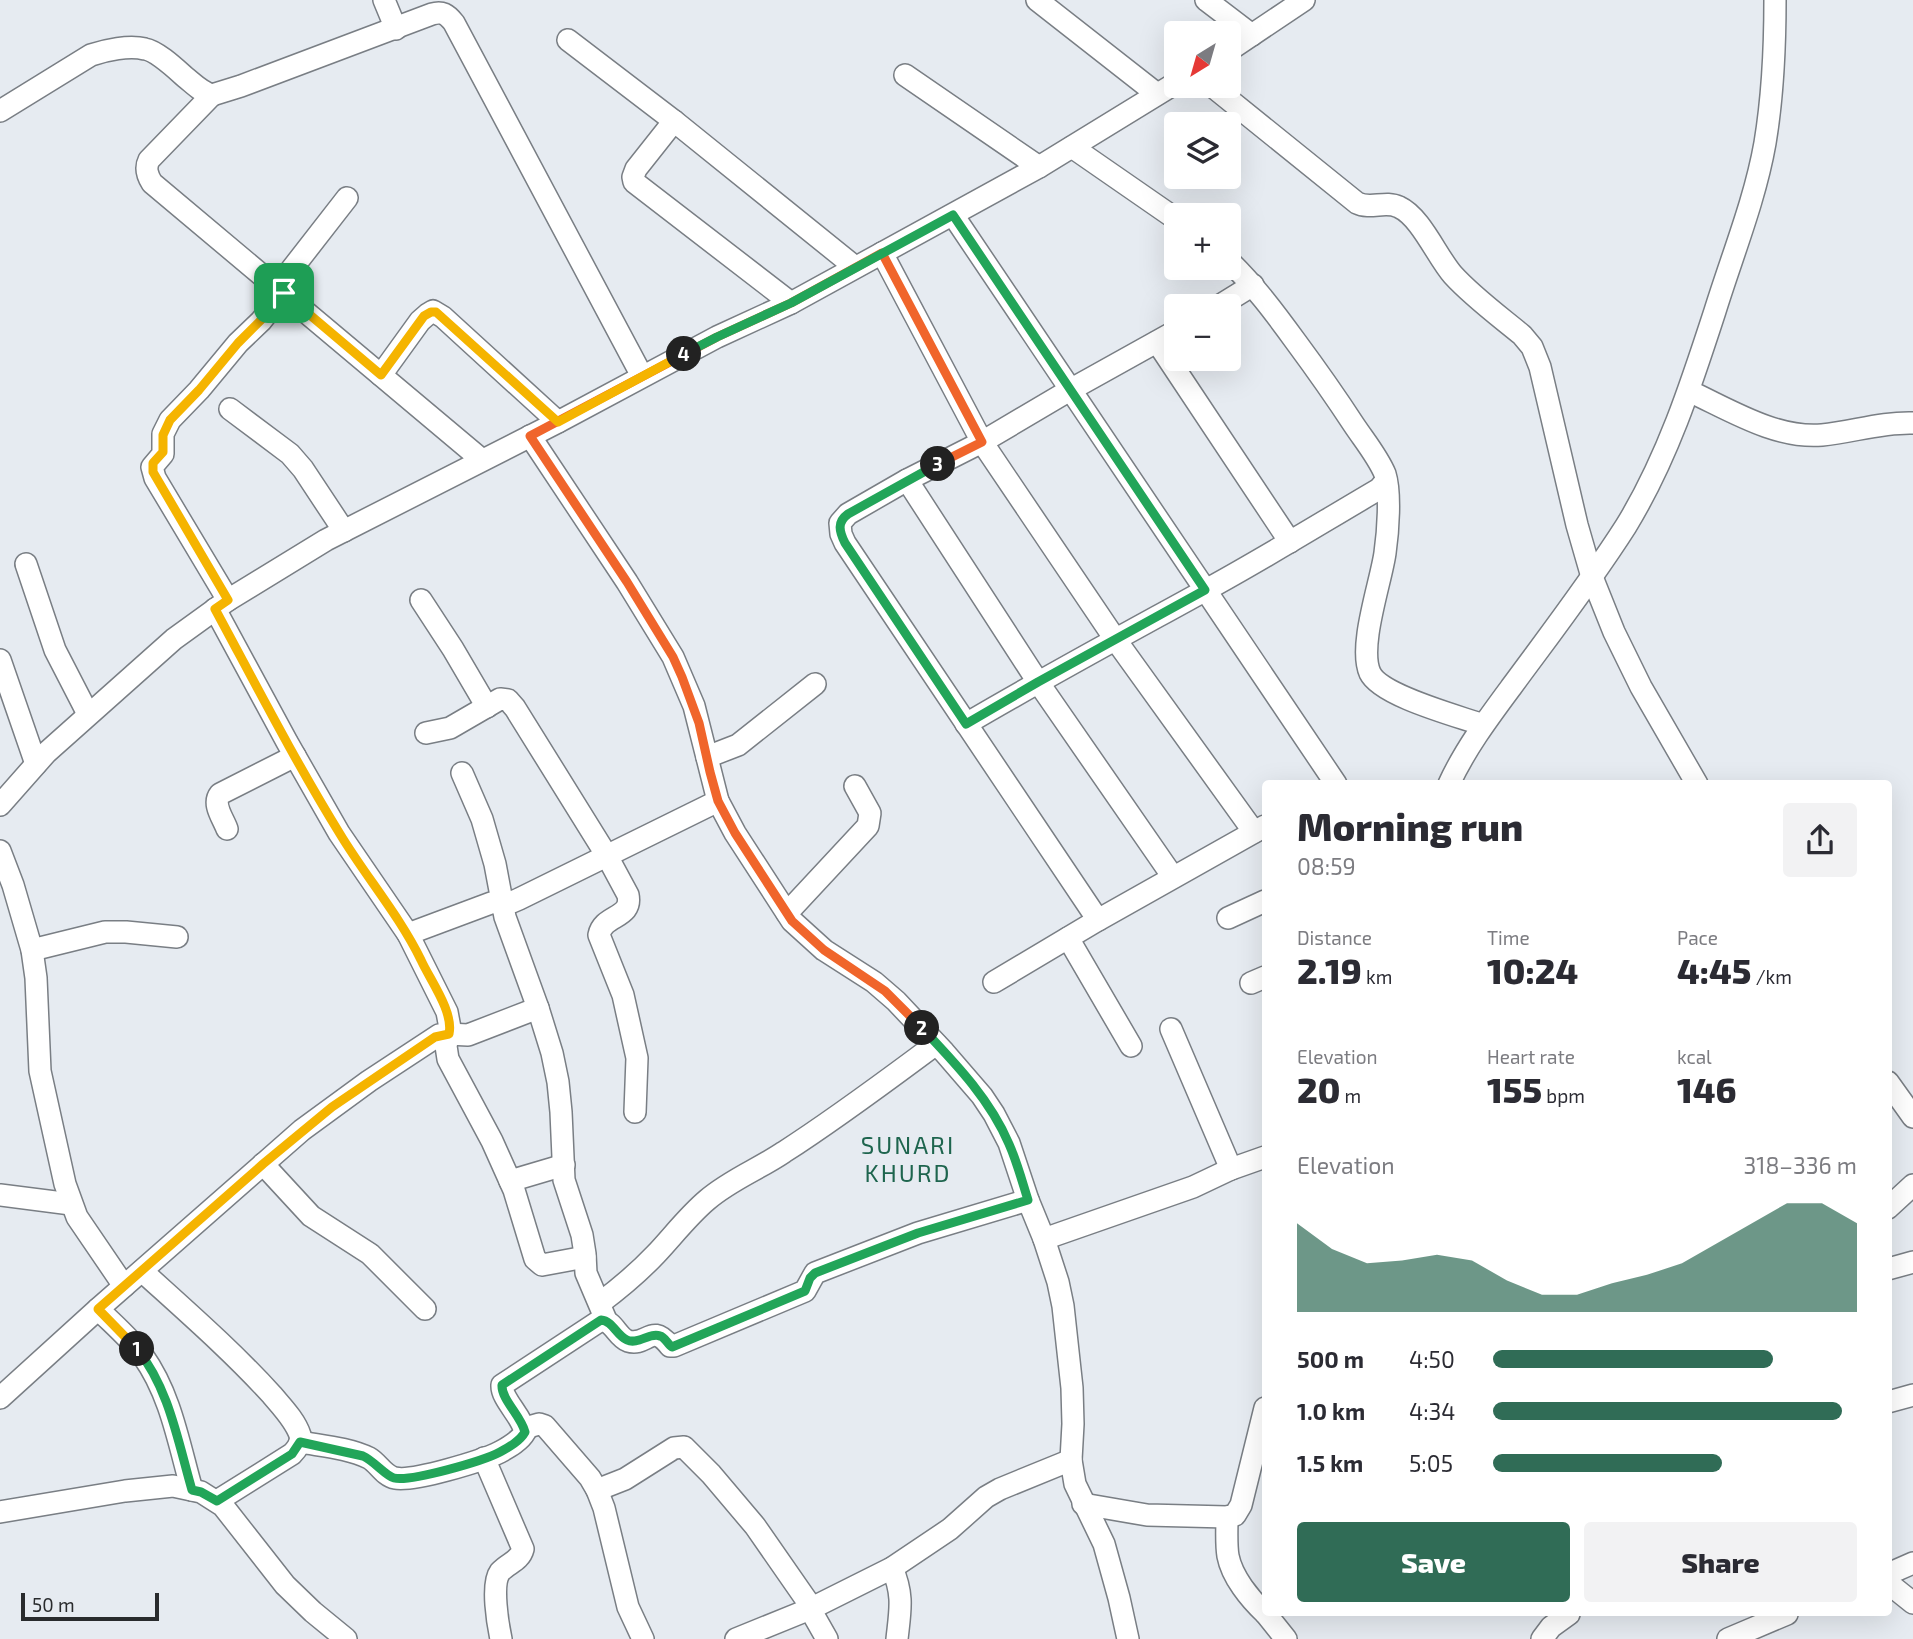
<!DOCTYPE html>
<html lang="en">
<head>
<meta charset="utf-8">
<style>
  :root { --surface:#fff; --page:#f2f2f3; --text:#2b2b33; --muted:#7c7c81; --accent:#306c56 }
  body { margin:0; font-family:"Exo 2",sans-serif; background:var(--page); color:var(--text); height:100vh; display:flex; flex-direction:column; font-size:26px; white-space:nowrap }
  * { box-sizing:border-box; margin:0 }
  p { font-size:23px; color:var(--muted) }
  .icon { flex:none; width:38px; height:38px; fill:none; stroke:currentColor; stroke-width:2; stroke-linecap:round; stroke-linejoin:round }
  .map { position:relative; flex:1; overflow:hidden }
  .drawer { position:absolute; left:1262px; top:780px; width:630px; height:836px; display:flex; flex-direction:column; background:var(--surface); border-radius:7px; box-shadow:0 7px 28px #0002 }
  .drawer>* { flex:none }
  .needle { width:46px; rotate:217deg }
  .fabs { position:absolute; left:1164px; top:21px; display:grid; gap:14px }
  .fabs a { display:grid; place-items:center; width:77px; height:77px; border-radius:7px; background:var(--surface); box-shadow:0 7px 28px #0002; font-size:35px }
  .scale { position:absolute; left:21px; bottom:18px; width:138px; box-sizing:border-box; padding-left:7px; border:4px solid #292b2d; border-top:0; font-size:19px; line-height:24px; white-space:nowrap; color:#292b2d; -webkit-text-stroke:5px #e6ebf1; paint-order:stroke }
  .pin { position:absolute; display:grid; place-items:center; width:60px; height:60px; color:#fff; margin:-30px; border-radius:14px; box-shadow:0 4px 10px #0006 }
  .km { position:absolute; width:35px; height:35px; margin:-18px; border-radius:50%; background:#222; color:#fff; font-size:19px; line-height:35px; text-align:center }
  .round { display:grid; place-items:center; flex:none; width:74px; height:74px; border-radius:7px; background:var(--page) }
  .summary { display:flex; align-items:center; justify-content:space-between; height:119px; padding:0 35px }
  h1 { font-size:38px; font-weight:800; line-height:52px }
  .figures { display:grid; grid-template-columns:repeat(3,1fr); gap:10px; height:119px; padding:7px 35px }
  .figures div { display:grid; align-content:center }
  .figures b { font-size:35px; font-weight:800 }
  .figures small { font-size:19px; font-weight:400 }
  .figures p { font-size:19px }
  .chart { height:196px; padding:14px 35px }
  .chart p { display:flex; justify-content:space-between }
  .chart svg { width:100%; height:126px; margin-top:7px; fill:var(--accent); opacity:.7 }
  .cta { display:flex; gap:14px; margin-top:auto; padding:14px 35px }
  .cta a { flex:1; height:80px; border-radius:7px; background:var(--accent); color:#fff; font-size:28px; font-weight:800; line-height:80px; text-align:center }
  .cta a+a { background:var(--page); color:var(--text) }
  ul { padding:0 35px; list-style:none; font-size:23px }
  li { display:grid; grid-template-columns:112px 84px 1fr; align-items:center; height:52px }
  li i { height:18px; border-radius:9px; background:var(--accent) }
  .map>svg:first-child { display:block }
</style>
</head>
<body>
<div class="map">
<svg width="1913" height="1639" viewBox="0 0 1913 1639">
  <rect width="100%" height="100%" fill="#e6ebf1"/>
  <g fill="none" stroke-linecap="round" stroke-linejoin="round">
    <defs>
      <g id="minor">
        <polyline points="384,0 396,29"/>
        <polyline points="1037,0 1157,94"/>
        <polyline points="1206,0 1252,35"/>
        <polyline points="568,40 674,121 855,267"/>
        <polyline points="1228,51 1304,0"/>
        <polyline points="905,75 1039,167"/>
        <path d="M1212,86L1357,203C1371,210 1385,200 1399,207C1421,217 1437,257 1453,275C1473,297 1499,316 1522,335L1532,347L1540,367L1577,525L1592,577L1614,632L1641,687L1697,784"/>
        <path d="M212,95L149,160C145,168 147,175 152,183L482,460"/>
        <path d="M0,111L91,55C106,50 129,45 145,49C157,51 176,69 185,77C194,84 201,92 212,95L241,86L432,14C442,11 447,14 454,23L642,376"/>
        <polyline points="674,121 636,169 633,177 634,182 791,303"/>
        <polyline points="1072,147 1176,219"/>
        <polyline points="953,215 1336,784"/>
        <polyline points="882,253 982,442 1115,639 1254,832"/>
        <path d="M1228,260C1254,285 1275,313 1296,342C1316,369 1335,396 1354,425C1364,440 1378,457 1385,474C1391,493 1388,532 1385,553C1381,582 1358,646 1370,673C1381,696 1458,716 1483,725"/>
        <polyline points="277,288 347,198"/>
        <polyline points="1219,306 1253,285"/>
        <polyline points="1157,342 1290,542"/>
        <polyline points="381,375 420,321 428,314 433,311 443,317 558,422"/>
        <path d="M1689,391C1730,410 1776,439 1822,435C1853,432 1881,422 1913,423"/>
        <polyline points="230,409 290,454 303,469 344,531"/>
        <polyline points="530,436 627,582 673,657 694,706 718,801 735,833 792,921 824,950 874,982 896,1001 944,1052 982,1096 994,1114 1009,1143 1028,1200 1044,1239 1058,1282 1063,1306 1072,1388 1073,1424 1071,1460 1075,1484 1104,1544 1119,1598 1128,1639"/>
        <polyline points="907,480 1038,682 1173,877"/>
        <polyline points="26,564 55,650 88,714"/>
        <polyline points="228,600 155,478 152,467 163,454 163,434 170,420 199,390 238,343 261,321 283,293"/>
        <polyline points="421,600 453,649 487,707"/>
        <polyline points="215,609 287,742 339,833 408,934 447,1012 450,1028 446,1046 448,1059 492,1141 514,1190 535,1259 542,1265 585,1257"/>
        <polyline points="0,660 36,764"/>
        <path d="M966,724C1044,678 1124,635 1204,591C1263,559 1321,523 1379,489L1385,482"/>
        <path d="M426,733L450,728L500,699L508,700L515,708L607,856L628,895C633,919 603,914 599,935L623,995L637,1058L635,1112"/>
        <polyline points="707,757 738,745 815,684"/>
        <polyline points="462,773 482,819 495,864 505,917 538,1008 552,1053 558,1082 561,1112 564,1180 582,1235 585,1254 586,1273 606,1320"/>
        <path d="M1449,784C1465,749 1489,717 1512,686C1551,633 1591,581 1626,526C1667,459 1691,385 1715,311C1732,256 1755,200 1765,143C1773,95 1775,48 1775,0"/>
        <polyline points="0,805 46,753 174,639 228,600 326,540 558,422 717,337 791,303 1039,167 1176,83"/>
        <path d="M227,829C223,818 212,804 220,794L295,756"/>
        <polyline points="0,851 13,885 32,950 36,978 40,1071 65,1184 77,1217 124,1286"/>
        <polyline points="787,913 868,826 870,813 855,786"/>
        <polyline points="1228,918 1265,901"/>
        <polyline points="1098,920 845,543 841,534 840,523 848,514 907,480 982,442 1070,390 1176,331"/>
        <polyline points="408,934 491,903 512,902 519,899 718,801"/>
        <polyline points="1068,938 1131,1046"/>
        <polyline points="32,950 105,932 126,932 177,937"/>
        <polyline points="994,982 1098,920 1265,826"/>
        <polyline points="1251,983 1265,977"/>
        <polyline points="1171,1029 1231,1169"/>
        <polyline points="1888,1082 1913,1117"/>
        <polyline points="263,1164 311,1216 370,1254 425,1309"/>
        <polyline points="510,1181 564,1165"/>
        <polyline points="0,1195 71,1204"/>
        <polyline points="1888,1208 1913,1185"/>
        <polyline points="1044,1239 1193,1187 1231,1169 1265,1157"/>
        <polyline points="1888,1269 1913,1262"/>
        <path d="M142,1271C186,1311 232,1351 272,1395C282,1407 295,1420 300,1435C302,1443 297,1449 292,1454L217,1501"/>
        <path d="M600,1303C620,1288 639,1272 656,1254C673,1236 688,1216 707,1200C730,1180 759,1169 784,1152C837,1118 886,1081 936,1044"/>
        <path d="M98,1309C113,1324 131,1339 143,1356C171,1395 179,1445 192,1490"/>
        <polyline points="0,1398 98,1309 302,1130 369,1081 439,1035 448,1034 468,1035 538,1008"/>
        <polyline points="1888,1402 1913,1395"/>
        <polyline points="525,1428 539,1424 545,1426 590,1478 597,1490 604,1508 628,1607 643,1639"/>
        <path d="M300,1442C322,1446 349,1448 369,1458C378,1463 384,1476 395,1478C413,1482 482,1461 500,1452C509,1447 520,1441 525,1432C522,1416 501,1399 502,1385L601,1320C614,1321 617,1337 628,1341C647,1347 651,1322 670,1346H674L805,1291L815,1273L918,1233L1028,1200"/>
        <path d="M484,1458L523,1549C520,1561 508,1563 500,1572C491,1584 498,1625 501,1639"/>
        <polyline points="597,1490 625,1479 674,1448 684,1447 711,1474 755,1526 812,1608"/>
        <polyline points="1083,1504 1147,1515 1227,1517 1235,1515 1241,1505 1265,1408"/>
        <polyline points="0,1512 125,1491 173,1486 201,1492 223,1506 285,1585 313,1612 346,1639"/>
        <path d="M1227,1517C1227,1530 1226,1544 1228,1556C1232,1577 1250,1599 1265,1613"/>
        <path d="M892,1568C904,1595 900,1611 897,1639"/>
        <polyline points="1888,1574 1913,1563"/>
        <polyline points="1888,1583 1913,1603"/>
        <polyline points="810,1609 827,1639"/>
        <polyline points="1266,1614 1286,1639"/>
        <polyline points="736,1639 810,1609 892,1568 950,1529 986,1497 1000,1489 1071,1460"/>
        <polyline points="1542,1639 1551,1627 1569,1614"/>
        <polyline points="1728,1639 1787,1614"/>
      </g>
    </defs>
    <use href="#minor" stroke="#797e84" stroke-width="24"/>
    <use href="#minor" stroke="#fff" stroke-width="21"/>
  </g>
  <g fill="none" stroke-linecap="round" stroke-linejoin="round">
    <defs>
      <path id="split-1" d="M137,1349L98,1309L263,1164L332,1107L435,1037L449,1034C454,1012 430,980 421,960C399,915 366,877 340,834C295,761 256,685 215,609L228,600L153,472V463L163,452V435L170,420L199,390L238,343L274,307L284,293"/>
      <path id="split-2" d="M137,1349C169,1388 178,1442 192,1490L201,1492L217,1501L292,1454L300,1442L363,1456C374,1461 386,1476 394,1478C411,1482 483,1461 500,1452C509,1447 520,1441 525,1432C521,1416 501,1399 502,1385L601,1320C613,1321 616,1335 627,1340C638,1345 650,1332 660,1336C665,1337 668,1345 672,1347L805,1291L810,1278L815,1273L918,1233L1028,1200C1022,1181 1017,1162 1009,1144C990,1099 955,1063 922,1028"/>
      <polyline id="split-3" points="922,1028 885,991 824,950 792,921 735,833 718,801 710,772 699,723 682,677 673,657 627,582 530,436 717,337 791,303 882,253 982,442 938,464"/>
      <path id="split-4" d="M684,354L717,337L791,303L953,215L1205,590L1038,682L966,724L845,543C839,531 837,522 848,514L938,464"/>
      <polyline id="split-5" points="284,293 381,375 424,316 431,312 436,312 558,422 684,354"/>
    </defs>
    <use href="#split-1" stroke="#fff" stroke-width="14"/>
    <use href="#split-2" stroke="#fff" stroke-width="14"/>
    <use href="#split-3" stroke="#fff" stroke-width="14"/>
    <use href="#split-4" stroke="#fff" stroke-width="14"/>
    <use href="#split-5" stroke="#fff" stroke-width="14"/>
    <use href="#split-1" stroke="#f5b400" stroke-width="9"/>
    <use href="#split-2" stroke="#22a559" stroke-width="9"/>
    <use href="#split-3" stroke="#f0652b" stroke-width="9"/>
    <use href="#split-4" stroke="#22a559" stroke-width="9"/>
    <use href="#split-5" stroke="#f5b400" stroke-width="9"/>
  </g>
  <g text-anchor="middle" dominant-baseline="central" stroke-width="7" stroke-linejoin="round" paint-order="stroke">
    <g font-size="24" letter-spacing="2" fill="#1e654e" stroke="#e6ebf1">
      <text x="908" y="1144">SUNARI<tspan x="908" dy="28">KHURD</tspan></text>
    </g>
  </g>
</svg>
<div class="fabs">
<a><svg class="needle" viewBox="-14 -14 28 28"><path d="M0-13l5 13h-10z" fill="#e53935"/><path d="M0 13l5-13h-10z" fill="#7c7c81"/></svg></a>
<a><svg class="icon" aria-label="layers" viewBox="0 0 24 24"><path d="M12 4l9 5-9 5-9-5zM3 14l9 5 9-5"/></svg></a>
<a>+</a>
<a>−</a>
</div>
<div class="scale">50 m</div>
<div class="pin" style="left:284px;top:293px;background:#1e9e55"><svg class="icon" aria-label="arrive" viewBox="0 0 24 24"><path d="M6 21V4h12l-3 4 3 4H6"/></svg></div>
<b class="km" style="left:137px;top:1349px">1</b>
<b class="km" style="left:922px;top:1028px">2</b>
<b class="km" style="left:938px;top:464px">3</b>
<b class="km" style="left:684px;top:354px">4</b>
<section class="drawer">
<div class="summary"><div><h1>Morning run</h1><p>08:59</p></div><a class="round"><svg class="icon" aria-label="share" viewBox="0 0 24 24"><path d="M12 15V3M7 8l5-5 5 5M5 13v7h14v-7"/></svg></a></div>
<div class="figures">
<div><p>Distance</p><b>2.19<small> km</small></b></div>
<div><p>Time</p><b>10:24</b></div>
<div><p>Pace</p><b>4:45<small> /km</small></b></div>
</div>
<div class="figures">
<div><p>Elevation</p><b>20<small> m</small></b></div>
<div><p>Heart rate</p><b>155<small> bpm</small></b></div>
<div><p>kcal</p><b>146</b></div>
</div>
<div class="chart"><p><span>Elevation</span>318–336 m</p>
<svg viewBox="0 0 160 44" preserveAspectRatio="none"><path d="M0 44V13L10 22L20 27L30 26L40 24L50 26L60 33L70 38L80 38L90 34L100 31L110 27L120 20L130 13L140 6L150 6L160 13V44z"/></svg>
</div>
<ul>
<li><b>500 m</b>4:50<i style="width:77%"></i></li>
<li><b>1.0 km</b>4:34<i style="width:96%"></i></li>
<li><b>1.5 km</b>5:05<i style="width:63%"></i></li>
</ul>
<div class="cta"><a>Save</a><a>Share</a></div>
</section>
</div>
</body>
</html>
